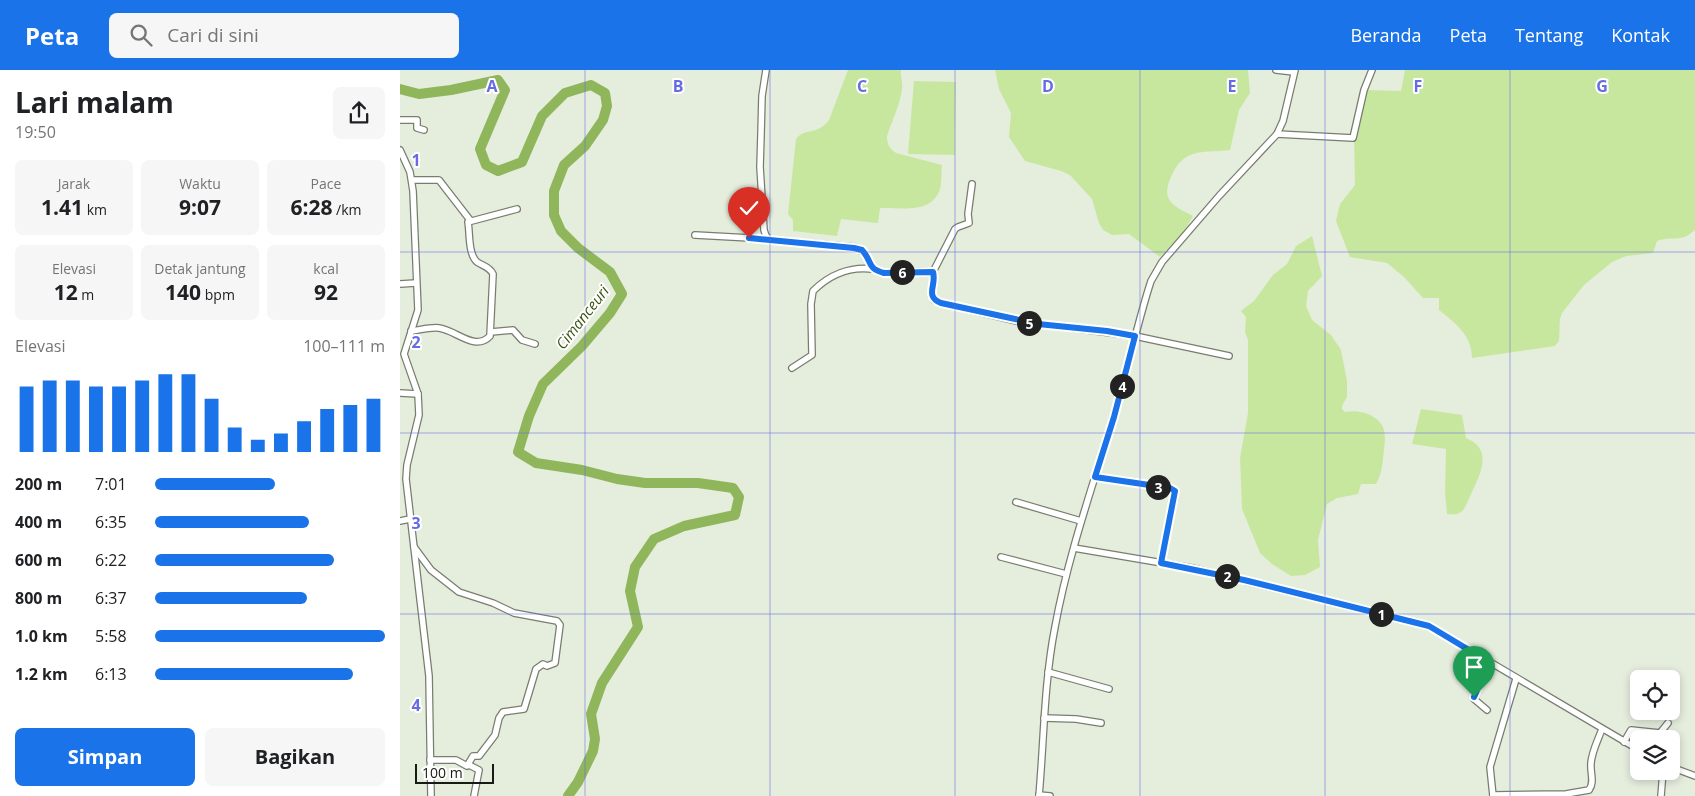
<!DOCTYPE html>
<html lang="id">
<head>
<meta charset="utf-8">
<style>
  :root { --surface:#fff; --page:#f6f6f6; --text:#202124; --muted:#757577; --accent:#1a73e8 }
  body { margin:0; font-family:"Open Sans",sans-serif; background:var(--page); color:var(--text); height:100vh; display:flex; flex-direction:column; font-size:19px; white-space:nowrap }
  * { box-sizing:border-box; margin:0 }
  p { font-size:16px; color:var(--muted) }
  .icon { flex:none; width:28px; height:28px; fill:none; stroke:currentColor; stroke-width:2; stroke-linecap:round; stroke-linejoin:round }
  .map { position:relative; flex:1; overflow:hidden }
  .sheet { display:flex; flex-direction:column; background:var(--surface); width:400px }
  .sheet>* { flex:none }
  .tools { position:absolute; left:1230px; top:600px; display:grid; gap:10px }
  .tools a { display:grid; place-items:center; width:50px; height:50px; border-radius:8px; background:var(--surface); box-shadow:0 2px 8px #0003; font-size:25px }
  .scale { position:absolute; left:15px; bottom:12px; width:79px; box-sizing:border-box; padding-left:5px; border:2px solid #181a15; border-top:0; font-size:14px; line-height:18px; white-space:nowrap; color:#181a15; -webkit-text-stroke:4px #fff; paint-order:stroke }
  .pin { position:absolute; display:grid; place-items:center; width:42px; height:42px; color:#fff; margin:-51px -21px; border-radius:50% 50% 50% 0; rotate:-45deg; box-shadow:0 0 5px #0007 }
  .pin .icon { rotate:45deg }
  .km { position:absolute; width:25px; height:25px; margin:-12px; border-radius:50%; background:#222; color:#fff; font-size:14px; line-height:25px; text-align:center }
  .round { display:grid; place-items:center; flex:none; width:52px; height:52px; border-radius:8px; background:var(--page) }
  .overview { display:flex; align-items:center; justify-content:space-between; height:85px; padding:0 15px }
  h1 { font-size:28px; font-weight:700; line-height:38px }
  .figures { display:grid; grid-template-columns:repeat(3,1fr); gap:8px; height:85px; padding:5px 15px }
  .figures div { display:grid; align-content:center; border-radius:8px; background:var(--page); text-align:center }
  .figures b { font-size:21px; font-weight:700 }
  .figures small { font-size:14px; font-weight:400 }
  .figures p { font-size:14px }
  .chart { height:140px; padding:10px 15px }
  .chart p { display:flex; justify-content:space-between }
  .chart svg { width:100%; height:90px; margin-top:5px; stroke:var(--accent); stroke-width:6 }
  .primary-button { display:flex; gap:10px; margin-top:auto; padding:10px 15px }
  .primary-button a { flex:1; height:58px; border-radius:8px; background:var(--accent); color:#fff; font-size:20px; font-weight:700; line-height:58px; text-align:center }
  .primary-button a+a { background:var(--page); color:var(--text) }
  ul { padding:0 15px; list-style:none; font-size:16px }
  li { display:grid; grid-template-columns:80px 60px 1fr; align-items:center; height:38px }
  li i { height:12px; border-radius:6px; background:var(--accent) }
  header { display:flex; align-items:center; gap:30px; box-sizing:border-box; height:70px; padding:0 25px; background:var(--accent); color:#fff }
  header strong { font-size:24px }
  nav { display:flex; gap:28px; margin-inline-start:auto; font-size:18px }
  .search { width:350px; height:45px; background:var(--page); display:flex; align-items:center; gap:12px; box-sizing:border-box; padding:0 18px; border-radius:8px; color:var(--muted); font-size:19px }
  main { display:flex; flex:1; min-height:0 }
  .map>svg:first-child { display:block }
</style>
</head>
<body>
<header>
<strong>Peta</strong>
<div class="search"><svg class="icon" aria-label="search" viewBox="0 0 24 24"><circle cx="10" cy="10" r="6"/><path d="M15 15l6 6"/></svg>Cari di sini</div>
<nav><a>Beranda</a><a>Peta</a><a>Tentang</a><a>Kontak</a></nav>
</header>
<main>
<section class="sheet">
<div class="overview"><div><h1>Lari malam</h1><p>19:50</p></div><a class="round"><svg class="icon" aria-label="share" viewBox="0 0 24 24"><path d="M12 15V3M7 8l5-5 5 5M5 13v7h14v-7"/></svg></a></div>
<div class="figures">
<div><p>Jarak</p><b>1.41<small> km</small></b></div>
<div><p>Waktu</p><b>9:07</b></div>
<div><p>Pace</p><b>6:28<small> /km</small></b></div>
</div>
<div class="figures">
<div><p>Elevasi</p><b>12<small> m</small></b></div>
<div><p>Detak jantung</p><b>140<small> bpm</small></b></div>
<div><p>kcal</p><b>92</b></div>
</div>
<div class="chart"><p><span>Elevasi</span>100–111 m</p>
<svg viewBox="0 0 160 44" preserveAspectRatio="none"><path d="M5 44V12M15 44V9M25 44V9M35 44V12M45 44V12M55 44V9M65 44V6M75 44V6M85 44V18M95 44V32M105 44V38M115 44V35M125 44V29M135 44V23M145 44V21M155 44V18"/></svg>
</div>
<ul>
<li><b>200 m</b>7:01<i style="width:52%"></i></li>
<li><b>400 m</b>6:35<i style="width:67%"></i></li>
<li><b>600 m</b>6:22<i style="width:78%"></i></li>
<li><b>800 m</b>6:37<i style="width:66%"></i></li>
<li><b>1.0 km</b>5:58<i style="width:100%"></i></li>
<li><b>1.2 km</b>6:13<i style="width:86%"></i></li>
</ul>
<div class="primary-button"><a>Simpan</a><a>Bagikan</a></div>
</section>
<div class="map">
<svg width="1295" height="726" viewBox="0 0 1295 726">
  <rect width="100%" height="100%" fill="#e5eddd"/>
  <g fill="#c7e79f">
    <path d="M448,0H501C500,6 503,12 502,19C500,35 492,51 487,66C487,74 489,78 496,83L542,95C541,102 542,112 540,119C531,145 501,137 480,138L478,153L441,149L437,166L393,161V150L388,144L396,69C405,57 417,66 429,50Z"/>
    <path d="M595,0H848L850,23L839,40L830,80C816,82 800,80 788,86C779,91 775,98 771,107C760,131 774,136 793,146L783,163L760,187L729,164L712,165L703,160L699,153L692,129L670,105L661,101L625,91L609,67L611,43L599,19Z"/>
    <path d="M1005,0H1295V160C1279,174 1274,165 1257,171L1253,183L1226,186L1212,192L1184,215L1162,243L1160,249L1159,271L1155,276L1072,288C1072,265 1055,253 1039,240V228H1023L1004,207L987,193L950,187L936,151L940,134L955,115L954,63L966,20L1001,21Z"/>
    <polygon points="514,11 556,12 555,85 508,84"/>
    <path d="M912,166L922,206L908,221L906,236L912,250L931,265L941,280L947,311V327L942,336V339L945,342C959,339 980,345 984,360C986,369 984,379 983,388C982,398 981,405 976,414H961L958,424L937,428L927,434L918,470L920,497L905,505L891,506L872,494L860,483L842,439L840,388L848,343V270L845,262L846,247L841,241L854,231L873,205L887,194L896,176Z"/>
    <path d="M1021,339L1062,345L1066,368C1094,379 1080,405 1071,424C1068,430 1065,441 1059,443C1056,445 1051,444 1047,444L1045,422L1046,379L1012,374Z"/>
  </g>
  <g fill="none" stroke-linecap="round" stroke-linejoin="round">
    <polyline stroke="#8fb65b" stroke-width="10" points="0,19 19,24 51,20 98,10 105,20 80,79 86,95 98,101 122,92 142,46 165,23 191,15 205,23 207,36 203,50 185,76 164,95 154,121 154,145 161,161 178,178 210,202 222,224 210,243 182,276 143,314 129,346 118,382 136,393 182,400 217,409 245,413 298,413 333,418 339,427 335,445 284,456 254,469 235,497 230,521 238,557 202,613 191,644 195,669 193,681 178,712 168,726"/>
    <defs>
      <g id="minor">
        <path d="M366,0L362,26L361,64L360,97L364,160L366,166L371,170L454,177C467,182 467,188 473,199L485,203L531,201L533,202C537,211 529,220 534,230L541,233L617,251L735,266L829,286"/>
        <polyline points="876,0 894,2"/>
        <polyline points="0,50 17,50 17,58 24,60"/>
        <polyline points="877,64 953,68 964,20 972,0"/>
        <polyline points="0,80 10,102 13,121 18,240 4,284 18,324 19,345 7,395 6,409 29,606 31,726"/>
        <polyline points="12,110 39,110 70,150"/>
        <polyline points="295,165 369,169"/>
        <polyline points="533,202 555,159 558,157 569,153 568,144 572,114"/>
        <polyline points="0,214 16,213"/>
        <path d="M11,261C20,260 30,257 39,258C56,260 75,282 90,266L93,204C90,197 83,196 77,192C68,184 70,163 68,152L117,139"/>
        <polyline points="91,262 113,260 122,270 135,274"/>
        <path d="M392,298L412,285L411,234L413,221C429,205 450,196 473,199"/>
        <polyline points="0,323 18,324"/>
        <polyline points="695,407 770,418 775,421 761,493"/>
        <polyline points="616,432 681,451"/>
        <polyline points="0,451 10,449"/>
        <polyline points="14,477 31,500 59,522 93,533 114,543 157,551 160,555 155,593 147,596 143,594 136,599 124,639 103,642 99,648 95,665 79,686 73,686 67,696 56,690 30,690"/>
        <polyline points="674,478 792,498 1029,556 1239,680"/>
        <polyline points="601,487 666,504"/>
        <polyline points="648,602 709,619"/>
        <polyline points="1087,640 1074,629 1074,626 1089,592"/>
        <polyline points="644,648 676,649 701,653"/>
        <polyline points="1224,672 1231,660 1260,663 1268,653"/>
        <polyline points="69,695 79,700 74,726"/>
        <polyline points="1271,697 1295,706"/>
        <polyline points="639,725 650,726"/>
        <path d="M1093,725L1166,724L1189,720C1195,712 1190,703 1191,693C1192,681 1198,670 1202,659"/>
        <path d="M639,726C644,670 644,613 655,557C668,486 692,418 713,349C727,304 736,257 751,211L762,192L819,126L877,64L883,51L895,0"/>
        <polyline points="1093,726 1090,697 1116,609"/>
        <polyline points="1261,726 1263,701"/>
      </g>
    </defs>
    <use href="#minor" stroke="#777e6f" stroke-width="8"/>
    <use href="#minor" stroke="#fff" stroke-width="5.5"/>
  </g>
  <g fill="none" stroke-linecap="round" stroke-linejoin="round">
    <defs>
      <path id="route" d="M349,168L454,178L462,180C473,192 466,198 484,203L533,202C537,215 524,226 541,233L638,254L707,261L735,266L714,347L695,407L770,418L775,421L761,493L844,510L1029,556L1089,592L1074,627"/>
    </defs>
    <use href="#route" stroke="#fff" stroke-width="10"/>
    <use href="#route" stroke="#1a73e8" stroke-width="6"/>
  </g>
  <path fill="none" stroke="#676be4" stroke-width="1" stroke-opacity="0.55" d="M185,0V726M370,0V726M555,0V726M740,0V726M925,0V726M1110,0V726M0,182H1295M0,363H1295M0,544H1295"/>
  <g text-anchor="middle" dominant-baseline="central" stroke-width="4" stroke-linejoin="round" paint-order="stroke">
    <g font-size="15" font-style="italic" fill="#395210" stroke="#fff">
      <text transform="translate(182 247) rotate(-52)">Cimanceuri</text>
    </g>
  </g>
  <g font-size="16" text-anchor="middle" font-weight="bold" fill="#676be4" stroke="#fff" stroke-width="4" stroke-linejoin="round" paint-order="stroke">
    <text x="92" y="22">A</text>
    <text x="278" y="22">B</text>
    <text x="462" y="22">C</text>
    <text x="648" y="22">D</text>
    <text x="832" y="22">E</text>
    <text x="1018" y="22">F</text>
    <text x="1202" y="22">G</text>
    <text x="16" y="96">1</text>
    <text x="16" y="278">2</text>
    <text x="16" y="459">3</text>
    <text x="16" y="641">4</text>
  </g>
</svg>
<div class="tools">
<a><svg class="icon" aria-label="locate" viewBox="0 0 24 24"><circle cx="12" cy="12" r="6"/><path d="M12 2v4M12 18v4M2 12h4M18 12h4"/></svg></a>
<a><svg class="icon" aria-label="layers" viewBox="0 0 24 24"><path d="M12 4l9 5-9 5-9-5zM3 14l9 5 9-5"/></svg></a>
</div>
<div class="scale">100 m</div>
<div class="pin" style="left:1074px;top:627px;background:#1e9e55"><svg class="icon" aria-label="arrive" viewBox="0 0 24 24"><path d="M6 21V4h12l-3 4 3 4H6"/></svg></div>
<div class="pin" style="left:349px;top:168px;background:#d93025"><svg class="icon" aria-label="check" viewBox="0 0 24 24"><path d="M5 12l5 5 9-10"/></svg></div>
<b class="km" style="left:981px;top:544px">1</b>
<b class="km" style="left:827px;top:506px">2</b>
<b class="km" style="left:758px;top:417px">3</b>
<b class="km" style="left:722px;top:316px">4</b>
<b class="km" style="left:629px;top:253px">5</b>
<b class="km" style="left:502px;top:202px">6</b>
</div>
</main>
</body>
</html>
